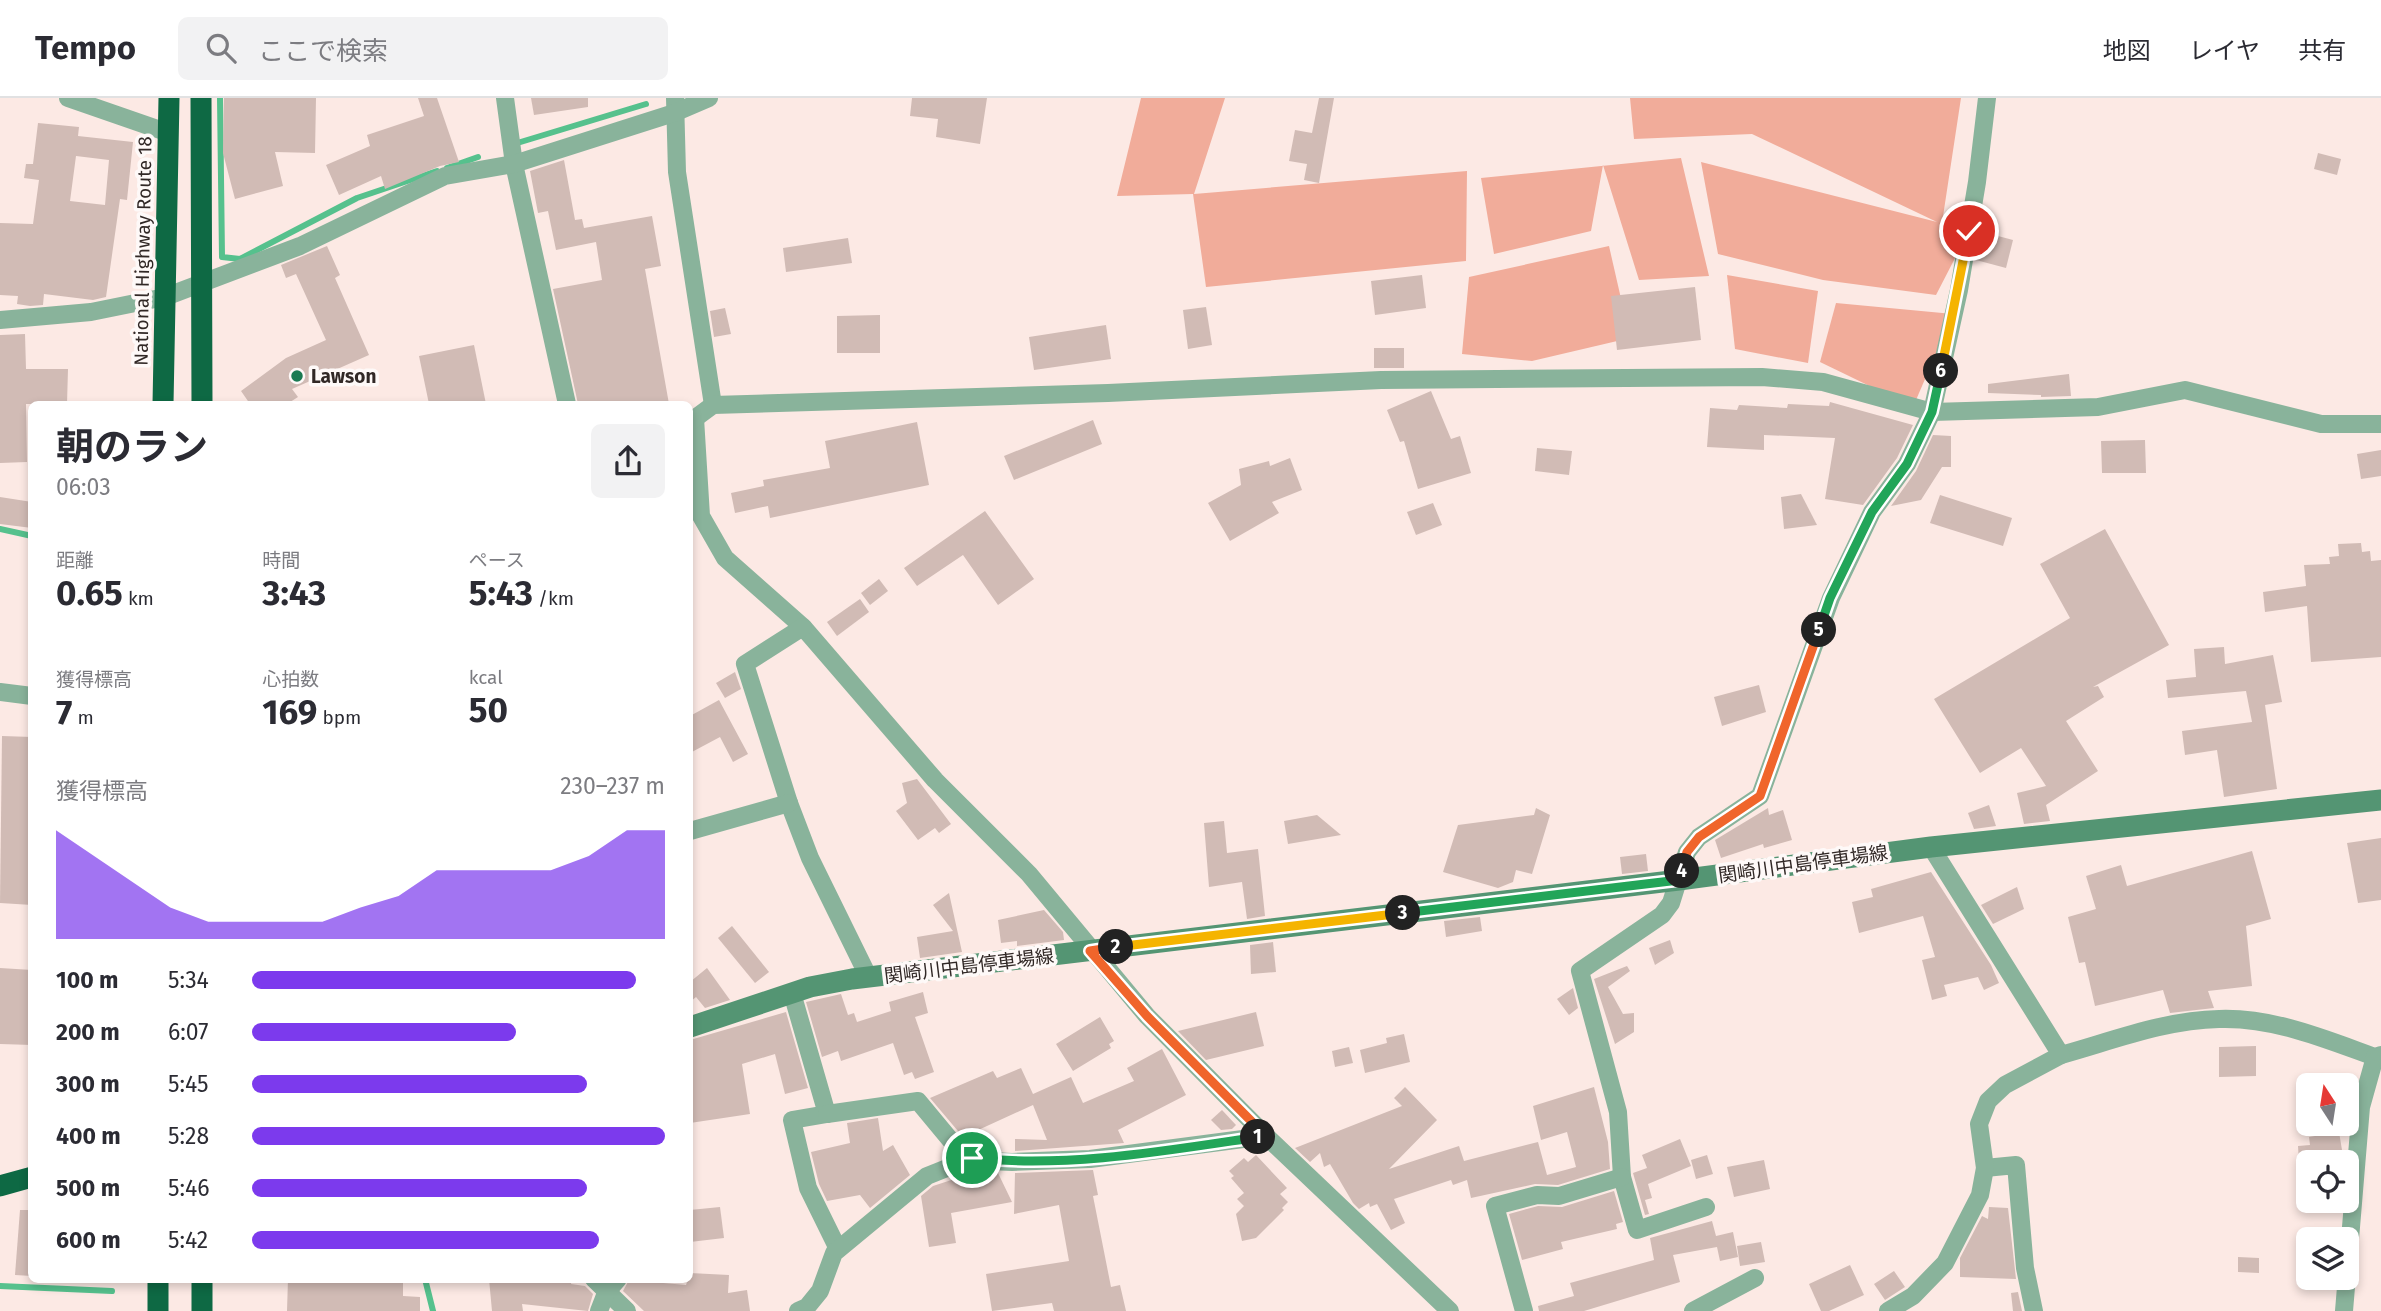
<!DOCTYPE html>
<html lang="ja">
<head>
<meta charset="utf-8">
<style>
  :root { --surface:#fff; --page:#f2f2f3; --text:#2b2b33; --muted:#7c7c81; --line:#e1e1e2; --accent:#7c3aed }
  body { margin:0; font-family:"Fira Sans","Noto Sans JP",sans-serif; background:var(--page); color:var(--text); height:100vh; display:flex; flex-direction:column; font-size:26px; white-space:nowrap }
  * { box-sizing:border-box; margin:0 }
  p { font-size:23px; color:var(--muted) }
  .icon { flex:none; width:38px; height:38px; fill:none; stroke:currentColor; stroke-width:2; stroke-linecap:round; stroke-linejoin:round }
  .map { position:relative; flex:1; overflow:hidden }
  .details { position:absolute; left:28px; top:303px; width:665px; height:882px; display:flex; flex-direction:column; background:var(--surface); border-radius:10px; box-shadow:0 4px 10px #0003 }
  .details>* { flex:none }
  .needle { width:46px; rotate:348deg }
  .controls { position:absolute; left:2296px; top:975px; display:grid; gap:14px }
  .controls a { display:grid; place-items:center; width:63px; height:63px; border-radius:10px; background:var(--surface); box-shadow:0 4px 10px #0003; font-size:35px }
  .pin { position:absolute; display:grid; place-items:center; width:60px; height:60px; color:#fff; margin:-30px; border:4px solid #fff; border-radius:50%; box-shadow:0 2px 7px #0007 }
  .km { position:absolute; width:35px; height:35px; margin:-18px; border-radius:50%; background:#222; color:#fff; font-size:19px; line-height:35px; text-align:center }
  .round { display:grid; place-items:center; flex:none; width:74px; height:74px; border-radius:10px; background:var(--page) }
  .head { display:flex; align-items:center; justify-content:space-between; height:119px; padding:0 28px }
  h1 { font-size:38px; font-weight:700; line-height:52px }
  .metrics { display:grid; grid-template-columns:repeat(3,1fr); gap:10px; height:119px; padding:7px 28px }
  .metrics div { display:grid; align-content:center }
  .metrics b { font-size:35px; font-weight:700 }
  .metrics small { font-size:19px; font-weight:400 }
  .metrics p { font-size:19px }
  .chart { height:196px; padding:14px 28px }
  .chart p { display:flex; justify-content:space-between }
  .chart svg { width:100%; height:126px; margin-top:7px; fill:var(--accent); opacity:.7 }
  ul { padding:0 28px; list-style:none; font-size:23px }
  li { display:grid; grid-template-columns:112px 84px 1fr; align-items:center; height:52px }
  li i { height:18px; border-radius:9px; background:var(--accent) }
  header { display:flex; align-items:center; gap:42px; box-sizing:border-box; height:98px; padding:0 35px; background:var(--surface); border-bottom:2px solid var(--line) }
  header strong { font-size:33px }
  nav { display:flex; gap:38px; margin-inline-start:auto; font-size:24px }
  .search { width:490px; height:63px; background:var(--page); display:flex; align-items:center; gap:18px; box-sizing:border-box; padding:0 24px; border-radius:10px; color:var(--muted); font-size:26px }
  .map>svg:first-child { display:block }
</style>
</head>
<body>
<header>
<strong>Tempo</strong>
<div class="search"><svg class="icon" aria-label="search" viewBox="0 0 24 24"><circle cx="10" cy="10" r="6"/><path d="M15 15l6 6"/></svg>ここで検索</div>
<nav><a>地図</a><a>レイヤ</a><a>共有</a></nav>
</header>
<div class="map">
<svg width="2381" height="1213" viewBox="0 0 2381 1213">
  <rect width="100%" height="100%" fill="#fce9e4"/>
  <g fill="#f1ac9a">
    <polygon points="1141,0 1225,0 1194,96 1467,73 1466,163 1206,189 1193,96 1117,98"/>
    <polygon points="1630,0 1961,0 1942,125 1969,133 1936,197 1823,182 1718,156 1701,64 1937,124 1752,36 1634,41"/>
    <polygon points="1681,60 1709,178 1639,182 1603,67 1591,133 1494,156 1481,80"/>
    <polygon points="1609,148 1630,240 1532,263 1462,256 1469,179"/>
    <polygon points="1727,177 1818,193 1808,265 1735,251"/>
    <polygon points="1836,205 1953,216 1913,309 1820,264"/>
  </g>
  <g fill="none" stroke-linecap="round" stroke-linejoin="round">
    <g stroke="#56c18d" stroke-width="6">
      <polyline points="220,0 222,159 240,161 357,100 437,73"/>
      <polyline points="514,46 646,6"/>
      <polyline points="447,70 478,59"/>
      <polyline points="0,431 32,438"/>
      <polyline points="425,1181 433,1213"/>
      <polyline points="0,1188 112,1193"/>
    </g>
  </g>
  <g fill="#d1bbb5" fill-rule="evenodd">
    <polygon points="224,0 316,0 315,55 275,54 283,88 235,101 223,55"/>
    <polygon points="418,0 437,0 459,64 440,68 385,91 381,78 339,97 326,67 370,48 367,37 424,18"/>
    <polygon points="531,0 588,0 588,9 534,17"/>
    <polygon points="912,0 987,0 980,46 936,39 938,21 910,18"/>
    <polygon points="1319,0 1334,0 1319,85 1304,82 1307,66 1289,63 1295,32 1312,35"/>
    <path d="M38,25L79,29L78,38L133,44L127,102L120,101L106,199L93,202L44,196L43,207L30,208L17,206L18,198L0,197V125L33,126L39,82L24,80L26,66H33ZM76,58L109,62L105,107L70,103Z"/>
    <polygon points="2318,55 2341,61 2337,77 2314,71"/>
    <polygon points="564,62 575,122 582,121 584,130 652,118 661,168 645,171 669,306 578,306 553,191 602,182 596,144 556,152 548,113 538,115 530,73"/>
    <polygon points="1983,134 2013,142 2006,170 1976,162"/>
    <polygon points="848,140 852,165 786,174 783,150"/>
    <polygon points="327,148 340,177 335,180 369,257 292,291 298,299 287,306 250,306 241,293 286,260 326,242 296,176 286,180 281,167"/>
    <polygon points="1422,177 1426,210 1375,217 1371,183"/>
    <polygon points="1695,189 1701,242 1617,252 1611,198"/>
    <polygon points="1206,209 1212,247 1188,251 1183,212"/>
    <polygon points="725,210 731,236 714,239 710,213"/>
    <polygon points="880,217 880,255 837,255 837,218"/>
    <polygon points="1106,227 1111,261 1034,272 1029,239"/>
    <polygon points="25,236 26,271 68,271 67,306 26,306 27,364 0,365 0,237"/>
    <polygon points="474,247 486,306 429,306 419,258"/>
    <rect x="1374" y="250" width="30" height="20"/>
    <polygon points="2069,276 2071,298 2041,299 2041,297 1988,295 1988,286"/>
    <polygon points="1431,293 1451,341 1460,338 1471,375 1418,391 1404,343 1400,344 1387,312"/>
    <polygon points="1830,304 1913,327 1897,360 1863,407 1825,401 1835,340 1764,337 1764,352 1707,349 1710,310 1737,312 1739,307 1787,310 1788,306 1829,308"/>
    <polygon points="1093,322 1102,346 1014,382 1004,358"/>
    <polygon points="917,324 929,387 770,420 768,408 735,415 731,395 764,388 763,382 830,370 825,343"/>
    <polygon points="1933,337 1951,338 1951,369 1942,369 1921,402 1891,408 1916,373"/>
    <polygon points="2145,342 2146,375 2102,375 2101,343"/>
    <polygon points="1537,350 1572,353 1569,377 1535,373"/>
    <polygon points="2381,352 2381,378 2361,381 2357,356"/>
    <polygon points="1290,360 1302,392 1272,404 1279,415 1230,443 1208,405 1241,387 1239,371 1269,363 1270,368"/>
    <polygon points="1801,396 1817,427 1784,431 1781,399"/>
    <polygon points="1940,397 2012,420 2003,448 1930,425"/>
    <polygon points="0,399 32,404 32,430 0,426"/>
    <polygon points="1433,405 1442,427 1416,437 1407,414"/>
    <polygon points="985,413 1034,481 998,507 963,457 917,488 904,470"/>
    <polygon points="2105,431 2169,547 2093,589 2098,588 2104,599 2066,623 2098,673 2046,707 2050,723 2024,726 2017,695 2046,688 2021,650 1980,675 1934,601 2070,520 2040,466"/>
    <polygon points="2361,445 2362,454 2370,453 2371,463 2381,462 2381,559 2311,564 2307,508 2265,514 2263,494 2306,488 2304,467 2330,466 2329,459 2339,458 2338,446"/>
    <polygon points="879,481 888,493 870,507 861,495"/>
    <polygon points="860,501 869,514 837,538 827,524"/>
    <polygon points="2224,549 2225,566 2273,557 2282,604 2265,607 2277,691 2224,699 2217,652 2185,657 2182,633 2252,624 2246,593 2168,600 2166,582 2196,579 2194,551"/>
    <polygon points="735,574 741,591 725,600 716,585"/>
    <polygon points="1759,587 1766,614 1722,628 1714,599"/>
    <polygon points="719,602 748,656 733,664 720,639 690,655 690,618"/>
    <polygon points="2,638 32,639 32,807 0,805"/>
    <polygon points="917,681 951,726 939,735 935,730 918,742 896,713 907,705 902,685"/>
    <polygon points="1989,707 1996,728 1974,731 1968,715"/>
    <polygon points="1536,710 1550,717 1532,776 1516,772 1513,784 1498,790 1443,774 1458,727 1534,717"/>
    <polygon points="1768,710 1769,717 1783,712 1792,742 1764,750 1763,746 1721,760 1715,742"/>
    <polygon points="1317,717 1341,737 1288,746 1284,723"/>
    <polygon points="1224,723 1227,755 1258,751 1265,818 1247,821 1242,784 1209,789 1204,725"/>
    <polygon points="2381,740 2381,802 2358,805 2347,745"/>
    <polygon points="2252,753 2271,821 2246,828 2252,888 2208,893 2214,910 2170,915 2163,892 2095,908 2085,864 2079,865 2068,819 2096,811 2086,778 2121,767 2127,788"/>
    <polygon points="1646,756 1648,773 1622,776 1620,759"/>
    <polygon points="1931,774 1991,867 1999,885 1984,892 1978,879 1944,887 1947,898 1932,902 1922,862 1935,859 1923,818 1859,835 1852,804 1873,799 1871,791"/>
    <polygon points="2017,789 2024,811 1993,826 1981,807"/>
    <polygon points="949,795 962,854 920,860 917,839 953,833 933,807"/>
    <polygon points="1044,812 1063,834 1064,842 1017,848 1017,843 1001,845 998,822"/>
    <polygon points="1480,819 1482,833 1446,839 1444,823"/>
    <polygon points="732,828 769,874 755,885 718,840"/>
    <polygon points="1670,842 1674,855 1655,867 1649,850"/>
    <polygon points="1273,844 1276,874 1251,876 1250,847"/>
    <polygon points="1627,868 1630,873 1608,889 1623,916 1634,915 1634,934 1615,946 1594,881"/>
    <polygon points="0,870 32,872 32,947 0,946"/>
    <polygon points="707,870 730,902 705,910 696,899 690,904 690,884"/>
    <polygon points="1573,890 1578,910 1569,917 1557,901"/>
    <polygon points="923,894 928,915 915,919 934,974 915,981 912,974 904,977 893,945 841,963 838,953 822,959 806,904 841,896 848,917 854,915 857,924 891,913 889,904"/>
    <polygon points="786,914 808,990 785,996 775,956 742,966 750,1016 690,1025 690,942"/>
    <polygon points="1256,914 1264,948 1206,962 1178,933"/>
    <polygon points="1100,919 1114,943 1109,946 1111,950 1073,973 1056,946"/>
    <polygon points="1404,936 1410,964 1365,975 1360,952 1387,945 1386,940"/>
    <polygon points="2256,948 2256,978 2219,979 2219,949"/>
    <polygon points="1349,949 1353,965 1335,969 1332,953"/>
    <polygon points="1162,951 1186,997 1118,1032 1124,1045 1015,1053 1015,1041 1047,1042 1033,1007 963,1039 930,1000 993,973 997,980 1021,970 1033,996 1071,979 1083,1005 1134,983 1127,970"/>
    <polygon points="1405,989 1437,1022 1389,1071 1459,1048 1464,1063 1538,1044 1547,1077 1576,1069 1567,1034 1541,1042 1533,1008 1594,989 1608,1044 1610,1071 1558,1087 1535,1086 1471,1100 1467,1082 1453,1087 1451,1082 1394,1101 1405,1125 1391,1132 1377,1106 1370,1109 1369,1105 1359,1111 1353,1105 1330,1066 1324,1069 1320,1055 1310,1064 1295,1050 1402,1008 1394,1000"/>
    <polygon points="1222,1012 1236,1027 1232,1031 1221,1032 1211,1022"/>
    <polygon points="878,1020 883,1053 893,1047 910,1077 870,1110 860,1097 827,1103 819,1086 811,1054 850,1045 847,1025"/>
    <polygon points="2339,1034 2344,1064 2299,1064 2298,1048 2310,1047 2309,1039"/>
    <polygon points="964,1041 982,1041 987,1052 973,1051"/>
    <polygon points="1680,1041 1691,1068 1648,1086 1652,1100 1645,1102 1649,1116 1645,1117 1633,1075 1647,1070 1642,1057"/>
    <polygon points="1256,1057 1287,1090 1280,1096 1288,1104 1282,1110 1284,1112 1256,1140 1242,1143 1236,1116 1244,1108 1237,1101 1244,1095 1231,1080 1234,1078 1229,1073 1244,1060 1248,1064"/>
    <polygon points="1707,1057 1713,1076 1696,1081 1691,1062"/>
    <polygon points="1764,1062 1770,1091 1734,1099 1727,1069"/>
    <polygon points="1093,1072 1098,1097 1093,1098 1111,1189 1120,1187 1126,1213 1054,1213 1052,1205 992,1213 986,1176 1069,1163 1059,1107 1014,1116 1015,1075"/>
    <polygon points="976,1074 998,1075 1012,1104 951,1115 956,1145 929,1149 921,1098 933,1088"/>
    <polygon points="1614,1093 1623,1124 1616,1126 1617,1131 1561,1144 1563,1151 1522,1162 1509,1116 1538,1108 1562,1109"/>
    <polygon points="720,1109 724,1140 690,1144 690,1112"/>
    <polygon points="1989,1109 2008,1110 2016,1181 1960,1179 1960,1160 1982,1118 1988,1121"/>
    <polygon points="20,1112 32,1112 32,1178 15,1177"/>
    <polygon points="1712,1123 1716,1138 1733,1134 1738,1159 1720,1163 1717,1149 1673,1157 1680,1184 1584,1213 1539,1213 1538,1208 1574,1198 1570,1185 1654,1162 1650,1140"/>
    <polygon points="1761,1144 1765,1164 1740,1168 1737,1148"/>
    <polygon points="2238,1159 2259,1160 2259,1175 2238,1174"/>
    <polygon points="1850,1167 1864,1197 1829,1213 1821,1213 1809,1186"/>
    <polygon points="1894,1173 1905,1189 1885,1202 1874,1186"/>
    <polygon points="690,1175 729,1177 728,1195 747,1192 750,1213 644,1213 623,1193 629,1182 686,1187"/>
    <polygon points="288,1181 403,1181 403,1198 420,1199 420,1213 287,1213"/>
    <polygon points="489,1181 572,1181 571,1186 585,1188 593,1196 588,1213 522,1206 523,1213 492,1213"/>
    <polygon points="2018,1194 2022,1213 2013,1213 2011,1195"/>
  </g>
  <g fill="none" stroke-linecap="round" stroke-linejoin="round">
    <g stroke="#89b39b" stroke-width="18">
      <polyline points="68,0 169,35"/>
      <polyline points="505,0 514,66 567,306"/>
      <polyline points="675,0 677,74 713,307"/>
      <polyline points="0,222 91,214 165,199 300,148 445,78 514,66 674,15 709,0"/>
      <polyline points="695,320 701,418 725,460 803,529 935,682 1029,776 1147,918 1266,1038 1450,1213"/>
      <polyline points="690,324 713,307 1108,295 1381,282 1762,279 1823,284 1932,314 2098,309 2185,292 2321,326 2381,326"/>
      <polyline points="803,529 745,566 789,705 810,760 869,880"/>
      <polyline points="0,594 32,598"/>
      <polyline points="690,733 789,705"/>
      <polyline points="792,895 827,1016 792,1022 808,1090 838,1151"/>
      <path d="M2061,957C2112,943 2165,922 2219,921C2273,919 2325,941 2375,959L2381,957"/>
      <polyline points="827,1016 918,1003 967,1062"/>
      <polyline points="1985,1070 2016,1067 2025,1170 2034,1213"/>
      <polyline points="1706,1109 1637,1132 1622,1079 1618,1014 1580,873 1662,817 1671,805 1687,754 1699,739 1760,698 1831,500 1872,414 1907,366 1932,314 1959,192 1977,84 1987,0"/>
      <polyline points="594,1181 627,1213"/>
      <polyline points="599,1213 606,1195 618,1181"/>
      <polyline points="798,1213 807,1209 820,1193 834,1155 927,1078 967,1062 1012,1064 1090,1061 1266,1038"/>
      <polyline points="1524,1213 1495,1108 1537,1097 1559,1098 1622,1079"/>
      <polyline points="1693,1213 1755,1180"/>
      <polyline points="1888,1213 1913,1198 1945,1165 1980,1097 1985,1070 1979,1026 1988,1003 2005,987 2061,957 1931,749"/>
      <polyline points="2344,1213 2361,1009 2375,959"/>
    </g>
    <polyline stroke="#549573" stroke-width="21" points="690,929 810,889 852,881 1679,782 1931,749 2381,702"/>
    <g stroke="#0e6944" stroke-width="21">
      <polyline points="201,0 202,306"/>
      <polyline points="163,306 169,0"/>
      <polyline points="0,1088 32,1079"/>
      <polyline points="158,1213 158,1181"/>
      <polyline points="202,1213 202,1181"/>
    </g>
  </g>
  <g fill="none" stroke-linecap="round" stroke-linejoin="round">
    <defs>
      <path id="split-1" d="M972,1060C1068,1070 1164,1053 1258,1039"/>
      <polyline id="split-2" points="1116,849 1090,853 1147,918 1266,1038 1258,1039"/>
      <polyline id="split-3" points="1116,849 1403,815"/>
      <polyline id="split-4" points="1403,815 1679,782 1682,773"/>
      <polyline id="split-5" points="1682,773 1687,754 1699,739 1760,698 1819,532"/>
      <polyline id="split-6" points="1819,532 1830,500 1872,414 1907,366 1932,314 1941,273"/>
      <polyline id="split-7" points="1941,273 1969,133"/>
    </defs>
    <use href="#split-1" stroke="#fff" stroke-width="14"/>
    <use href="#split-2" stroke="#fff" stroke-width="14"/>
    <use href="#split-3" stroke="#fff" stroke-width="14"/>
    <use href="#split-4" stroke="#fff" stroke-width="14"/>
    <use href="#split-5" stroke="#fff" stroke-width="14"/>
    <use href="#split-6" stroke="#fff" stroke-width="14"/>
    <use href="#split-7" stroke="#fff" stroke-width="14"/>
    <use href="#split-1" stroke="#22a559" stroke-width="9"/>
    <use href="#split-2" stroke="#f0652b" stroke-width="9"/>
    <use href="#split-3" stroke="#f5b400" stroke-width="9"/>
    <use href="#split-4" stroke="#22a559" stroke-width="9"/>
    <use href="#split-5" stroke="#f0652b" stroke-width="9"/>
    <use href="#split-6" stroke="#22a559" stroke-width="9"/>
    <use href="#split-7" stroke="#f5b400" stroke-width="9"/>
  </g>
  <circle fill="#1a7a52" stroke="#fef9f8" stroke-width="2.5" cx="297" cy="278" r="7"/>
  <g text-anchor="middle" dominant-baseline="central" stroke-width="7" stroke-linejoin="round" paint-order="stroke">
    <g font-size="19" fill="#312826" stroke="#fef9f8">
      <text transform="translate(143 153) rotate(-89)">National Highway Route 18</text>
      <text transform="translate(1803 766) rotate(-8)">関崎川中島停車場線</text>
      <text transform="translate(969 868) rotate(-7)">関崎川中島停車場線</text>
    </g>
    <g font-size="19" font-weight="bold" fill="#312826" stroke="#fef9f8" text-anchor="start">
      <text x="311" y="278">Lawson</text>
    </g>
  </g>
</svg>
<div class="controls">
<a><svg class="needle" viewBox="-14 -14 28 28"><path d="M0-13l5 13h-10z" fill="#e53935"/><path d="M0 13l5-13h-10z" fill="#7c7c81"/></svg></a>
<a><svg class="icon" aria-label="locate" viewBox="0 0 24 24"><circle cx="12" cy="12" r="6"/><path d="M12 2v4M12 18v4M2 12h4M18 12h4"/></svg></a>
<a><svg class="icon" aria-label="layers" viewBox="0 0 24 24"><path d="M12 4l9 5-9 5-9-5zM3 14l9 5 9-5"/></svg></a>
</div>
<div class="pin" style="left:972px;top:1060px;background:#1e9e55"><svg class="icon" aria-label="arrive" viewBox="0 0 24 24"><path d="M6 21V4h12l-3 4 3 4H6"/></svg></div>
<div class="pin" style="left:1969px;top:133px;background:#d93025"><svg class="icon" aria-label="check" viewBox="0 0 24 24"><path d="M5 12l5 5 9-10"/></svg></div>
<b class="km" style="left:1258px;top:1039px">1</b>
<b class="km" style="left:1116px;top:849px">2</b>
<b class="km" style="left:1403px;top:815px">3</b>
<b class="km" style="left:1682px;top:773px">4</b>
<b class="km" style="left:1819px;top:532px">5</b>
<b class="km" style="left:1941px;top:273px">6</b>
<section class="details">
<div class="head"><div><h1>朝のラン</h1><p>06:03</p></div><a class="round"><svg class="icon" aria-label="share" viewBox="0 0 24 24"><path d="M12 15V3M7 8l5-5 5 5M5 13v7h14v-7"/></svg></a></div>
<div class="metrics">
<div><p>距離</p><b>0.65<small> km</small></b></div>
<div><p>時間</p><b>3:43</b></div>
<div><p>ペース</p><b>5:43<small> /km</small></b></div>
</div>
<div class="metrics">
<div><p>獲得標高</p><b>7<small> m</small></b></div>
<div><p>心拍数</p><b>169<small> bpm</small></b></div>
<div><p>kcal</p><b>50</b></div>
</div>
<div class="chart"><p><span>獲得標高</span>230–237 m</p>
<svg viewBox="0 0 160 44" preserveAspectRatio="none"><path d="M0 44V6L10 15L20 24L30 33L40 38L50 38L60 38L70 38L80 33L90 29L100 20L110 20L120 20L130 20L140 15L150 6L160 6V44z"/></svg>
</div>
<ul>
<li><b>100 m</b>5:34<i style="width:93%"></i></li>
<li><b>200 m</b>6:07<i style="width:64%"></i></li>
<li><b>300 m</b>5:45<i style="width:81%"></i></li>
<li><b>400 m</b>5:28<i style="width:100%"></i></li>
<li><b>500 m</b>5:46<i style="width:81%"></i></li>
<li><b>600 m</b>5:42<i style="width:84%"></i></li>
</ul>
</section>
</div>
</body>
</html>
